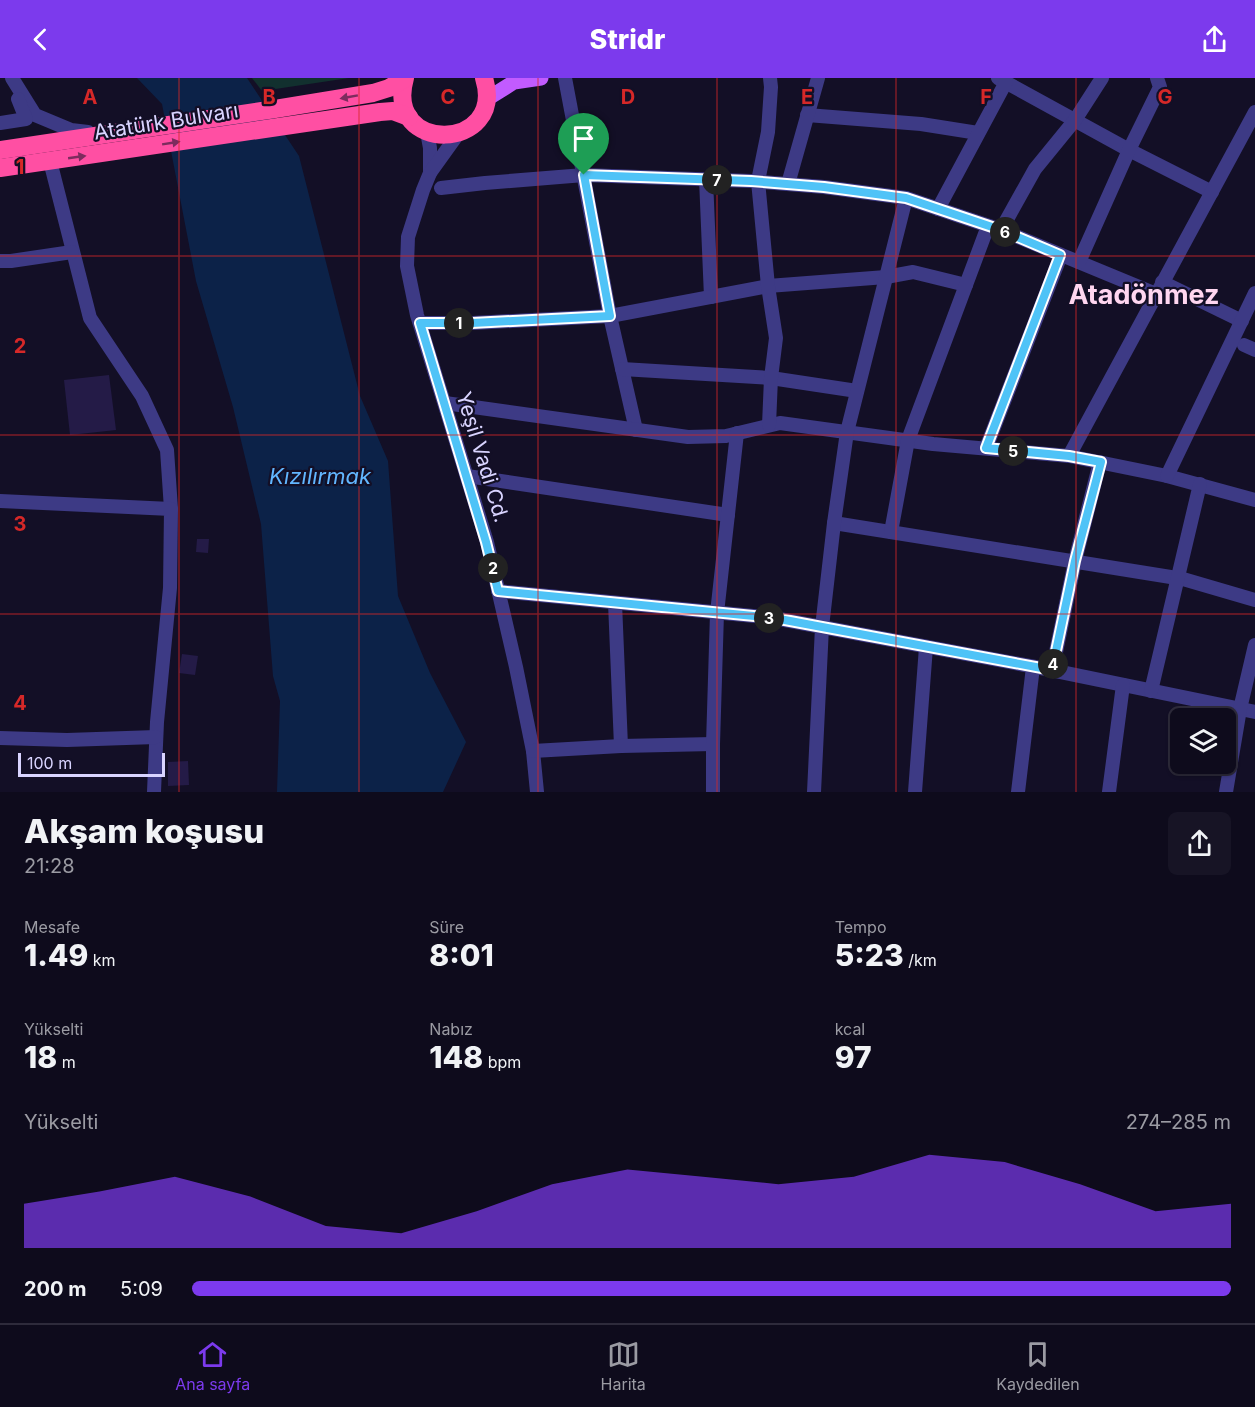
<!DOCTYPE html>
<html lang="tr">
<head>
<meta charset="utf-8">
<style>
  :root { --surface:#0e0b1c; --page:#171425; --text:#f1f3f6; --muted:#9b9ba3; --line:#2e2b3b; --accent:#7c3aed }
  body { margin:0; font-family:Inter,sans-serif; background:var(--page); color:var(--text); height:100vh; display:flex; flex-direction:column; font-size:22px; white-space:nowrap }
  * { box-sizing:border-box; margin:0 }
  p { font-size:20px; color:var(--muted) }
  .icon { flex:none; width:33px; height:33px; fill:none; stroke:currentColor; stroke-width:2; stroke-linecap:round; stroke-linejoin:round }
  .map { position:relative; height:714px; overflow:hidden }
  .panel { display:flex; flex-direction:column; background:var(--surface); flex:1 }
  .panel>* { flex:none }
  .fabs { position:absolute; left:1170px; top:630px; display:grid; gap:12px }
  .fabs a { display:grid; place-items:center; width:66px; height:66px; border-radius:9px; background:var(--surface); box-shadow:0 2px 4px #0004,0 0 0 2px var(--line); font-size:30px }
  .scale { position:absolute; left:18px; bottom:15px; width:147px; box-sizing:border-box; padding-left:6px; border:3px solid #d9d4ff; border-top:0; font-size:16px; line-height:21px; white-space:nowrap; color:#d9d4ff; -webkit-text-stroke:4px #130f26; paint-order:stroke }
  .pin { position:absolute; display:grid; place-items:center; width:51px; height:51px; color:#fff; margin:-62px -26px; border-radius:50% 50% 50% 0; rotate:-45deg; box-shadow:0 0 6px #0007 }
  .pin .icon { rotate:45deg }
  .km { position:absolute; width:30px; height:30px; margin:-15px; border-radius:50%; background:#222; color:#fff; font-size:16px; line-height:30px; text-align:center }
  .round { display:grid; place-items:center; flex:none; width:63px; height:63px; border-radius:9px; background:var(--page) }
  .overview { display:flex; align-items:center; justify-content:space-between; height:102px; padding:0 24px }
  h1 { font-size:33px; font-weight:800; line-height:45px }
  .figures { display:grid; grid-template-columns:repeat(3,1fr); gap:9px; height:102px; padding:6px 24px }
  .figures div { display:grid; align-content:center }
  .figures b { font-size:30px; font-weight:800 }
  .figures small { font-size:16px; font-weight:400 }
  .figures p { font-size:16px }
  .chart { height:168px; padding:12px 24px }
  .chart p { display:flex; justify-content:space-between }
  .chart svg { width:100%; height:108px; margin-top:6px; fill:var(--accent); opacity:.7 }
  ul { padding:0 24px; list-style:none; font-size:20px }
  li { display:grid; grid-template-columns:96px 72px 1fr; align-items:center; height:45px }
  li i { height:15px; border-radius:8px; background:var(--accent) }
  header { display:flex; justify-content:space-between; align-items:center; height:78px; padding:0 24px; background:var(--accent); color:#fff; font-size:27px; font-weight:800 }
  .tab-bar { display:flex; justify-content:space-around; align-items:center; height:84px; border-top:2px solid var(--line); background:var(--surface); font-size:16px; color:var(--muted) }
  .tab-bar a { display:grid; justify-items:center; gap:3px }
  .tab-bar .selected { color:var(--accent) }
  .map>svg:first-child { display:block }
</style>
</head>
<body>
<header><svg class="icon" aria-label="back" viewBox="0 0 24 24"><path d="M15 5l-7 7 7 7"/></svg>Stridr<svg class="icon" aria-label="share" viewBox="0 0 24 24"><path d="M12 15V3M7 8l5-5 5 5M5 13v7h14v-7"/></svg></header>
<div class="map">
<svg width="1255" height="714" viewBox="0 0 1255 714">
  <rect width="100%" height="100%" fill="#130f26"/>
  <polygon fill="#12302f" points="252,0 349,0 262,13"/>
  <polygon fill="#0c2248" points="137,0 247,0 299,78 360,318 388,383 398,518 430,595 466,664 443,714 277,714 280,623 273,598 261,446 233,329 196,203 162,26"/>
  <g fill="#241b47">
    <polygon points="109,297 116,352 70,357 64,302"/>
    <polygon points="197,461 209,461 208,475 196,474"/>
    <polygon points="182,576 198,578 195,597 179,595"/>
    <polygon points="188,683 189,707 168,708 168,684"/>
  </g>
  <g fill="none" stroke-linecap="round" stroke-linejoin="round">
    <g stroke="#3d3a85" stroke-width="14">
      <polyline points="12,0 35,37 71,52 88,54"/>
      <polyline points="565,0 610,238 636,352"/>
      <polyline points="998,0 1129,72 1212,114"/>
      <polyline points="807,37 921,46 978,55"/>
      <polyline points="0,45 26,41 18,21"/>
      <polyline points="427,54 430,70 430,95"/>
      <polyline points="458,56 430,95 423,112 408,159 407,188 417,237 487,464 516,589 533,673 537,714"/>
      <polyline points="50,83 90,240 142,318 167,372 171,431"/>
      <polyline points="706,101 711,219"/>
      <polyline points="788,106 818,0"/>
      <polyline points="441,110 485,105 584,97 751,103 824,109 906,120 1001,152 1156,216"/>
      <polyline points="938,131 1006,4"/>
      <polyline points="1001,152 1035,91 1075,42 1102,0"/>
      <polyline points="0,183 11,183 72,174"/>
      <polyline points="1079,184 1129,72 1160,9 1157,0"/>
      <polyline points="1162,204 1242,243"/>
      <polyline points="420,245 473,245 610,238 768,208 886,199 913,194 966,207"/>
      <polyline points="1244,267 1255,272"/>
      <polyline points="622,291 771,300 857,313"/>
      <polyline points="445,325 688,359 726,358 780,345 933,366 1069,378 1167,398 1255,422"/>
      <polyline points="769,347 771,300 776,260 768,208 758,103 768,54 771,9 770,0"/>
      <polyline points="986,370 1061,177"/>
      <polyline points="1069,378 1255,34"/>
      <polyline points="467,398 728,437"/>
      <polyline points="1167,398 1255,215"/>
      <polyline points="0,423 171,431 170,510 157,644 154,714"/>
      <polyline points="834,445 1183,501 1255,522"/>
      <polyline points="891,454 908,362 988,148"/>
      <polyline points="498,513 774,540 1046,591 1255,634"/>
      <polyline points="615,525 621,668"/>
      <polyline points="1052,593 1075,483 1100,384"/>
      <polyline points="1151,613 1200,406"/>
      <polyline points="0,660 67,662 156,659"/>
      <polyline points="533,673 621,668 713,666"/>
      <polyline points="713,714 713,666 717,535 737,355"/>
      <polyline points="814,714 822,549 834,445 847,354 906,120"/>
      <polyline points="915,714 926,569"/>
      <polyline points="1018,714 1033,589"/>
      <polyline points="1109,714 1123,607"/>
      <polyline points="1226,714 1240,631 1255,567"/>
    </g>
    <polyline stroke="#c25bff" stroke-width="15" points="487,21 514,4 541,0"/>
    <g stroke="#ff4fa3" stroke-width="18">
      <path d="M405,0C383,77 507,74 484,0"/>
      <polyline points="0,72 275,31 373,15 389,10 404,1"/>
      <polyline points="0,90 380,34 393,33 409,39"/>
    </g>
  </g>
  <defs><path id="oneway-solid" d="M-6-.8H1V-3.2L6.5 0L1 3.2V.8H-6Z" transform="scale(1.5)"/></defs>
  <g fill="#7d2c5e">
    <use href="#oneway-solid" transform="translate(349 19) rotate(170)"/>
    <use href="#oneway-solid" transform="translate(171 65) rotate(-9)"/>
    <use href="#oneway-solid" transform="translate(77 79) rotate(-8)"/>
  </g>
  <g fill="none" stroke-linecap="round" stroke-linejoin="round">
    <defs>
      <polygon id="route" points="584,97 751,103 824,109 906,120 1001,152 1060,177 986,370 1069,378 1101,384 1075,483 1052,592 774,540 498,513 486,464 420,245 472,245 610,238"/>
    </defs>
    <use href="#route" stroke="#fff" stroke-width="12"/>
    <use href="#route" stroke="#4fc3f7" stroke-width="8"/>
  </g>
  <path fill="none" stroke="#d62828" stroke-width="1.5" stroke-opacity="0.55" d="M179,0V714M359,0V714M538,0V714M717,0V714M896,0V714M1076,0V714M0,178H1255M0,357H1255M0,536H1255"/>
  <g text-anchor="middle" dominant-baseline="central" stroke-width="4.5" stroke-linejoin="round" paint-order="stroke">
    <g font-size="21" fill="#d9d4ff" stroke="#130f26">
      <text transform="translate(166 43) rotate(-9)">Atatürk Bulvarı</text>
      <text transform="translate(483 379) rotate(73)">Yeşil Vadi Cd.</text>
    </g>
    <g font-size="22" font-style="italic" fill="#62b6ff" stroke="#130f26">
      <text x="320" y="398">Kızılırmak</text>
    </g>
    <g font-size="27" font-weight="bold" fill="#ffd6f0" stroke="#130f26">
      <text x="1144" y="216">Atadönmez</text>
    </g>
  </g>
  <g font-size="20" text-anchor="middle" font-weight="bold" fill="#d62828" stroke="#130f26" stroke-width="4.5" stroke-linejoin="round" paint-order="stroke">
    <text x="90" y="26">A</text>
    <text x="269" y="26">B</text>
    <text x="448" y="26">C</text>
    <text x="628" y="26">D</text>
    <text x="807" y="26">E</text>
    <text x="986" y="26">F</text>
    <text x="1165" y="26">G</text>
    <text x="20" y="96">1</text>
    <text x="20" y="275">2</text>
    <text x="20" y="453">3</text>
    <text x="20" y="632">4</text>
  </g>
</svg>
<div class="fabs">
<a><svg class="icon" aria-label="layers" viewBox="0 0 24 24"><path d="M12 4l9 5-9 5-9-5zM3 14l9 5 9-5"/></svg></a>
</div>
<div class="scale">100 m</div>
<div class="pin" style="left:584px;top:97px;background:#1e9e55"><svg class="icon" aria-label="arrive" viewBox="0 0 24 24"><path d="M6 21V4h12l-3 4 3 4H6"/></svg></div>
<b class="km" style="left:459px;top:245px">1</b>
<b class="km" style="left:493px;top:490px">2</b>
<b class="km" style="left:769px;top:540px">3</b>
<b class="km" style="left:1053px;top:586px">4</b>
<b class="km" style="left:1013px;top:373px">5</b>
<b class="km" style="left:1005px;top:154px">6</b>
<b class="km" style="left:717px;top:102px">7</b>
</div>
<section class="panel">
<div class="overview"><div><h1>Akşam koşusu</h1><p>21:28</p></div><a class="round"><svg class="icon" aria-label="share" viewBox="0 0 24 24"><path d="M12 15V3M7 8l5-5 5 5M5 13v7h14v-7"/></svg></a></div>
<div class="figures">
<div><p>Mesafe</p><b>1.49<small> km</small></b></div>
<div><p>Süre</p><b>8:01</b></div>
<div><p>Tempo</p><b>5:23<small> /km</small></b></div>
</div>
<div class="figures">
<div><p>Yükselti</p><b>18<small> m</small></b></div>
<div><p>Nabız</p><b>148<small> bpm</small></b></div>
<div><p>kcal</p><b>97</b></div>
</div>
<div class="chart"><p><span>Yükselti</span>274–285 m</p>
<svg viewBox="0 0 160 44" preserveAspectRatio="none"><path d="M0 44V26L10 21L20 15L30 23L40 35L50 38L60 29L70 18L80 12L90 15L100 18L110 15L120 6L130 9L140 18L150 29L160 26V44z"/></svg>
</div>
<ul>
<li><b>200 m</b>5:09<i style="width:100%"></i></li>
</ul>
</section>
<nav class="tab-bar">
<a class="selected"><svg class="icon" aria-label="home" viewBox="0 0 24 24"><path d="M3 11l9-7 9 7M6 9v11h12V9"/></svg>Ana sayfa</a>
<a><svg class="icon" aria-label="map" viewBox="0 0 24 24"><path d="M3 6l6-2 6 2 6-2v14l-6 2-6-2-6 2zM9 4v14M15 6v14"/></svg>Harita</a>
<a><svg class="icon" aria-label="saved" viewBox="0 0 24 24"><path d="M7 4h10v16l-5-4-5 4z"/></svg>Kaydedilen</a>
</nav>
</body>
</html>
